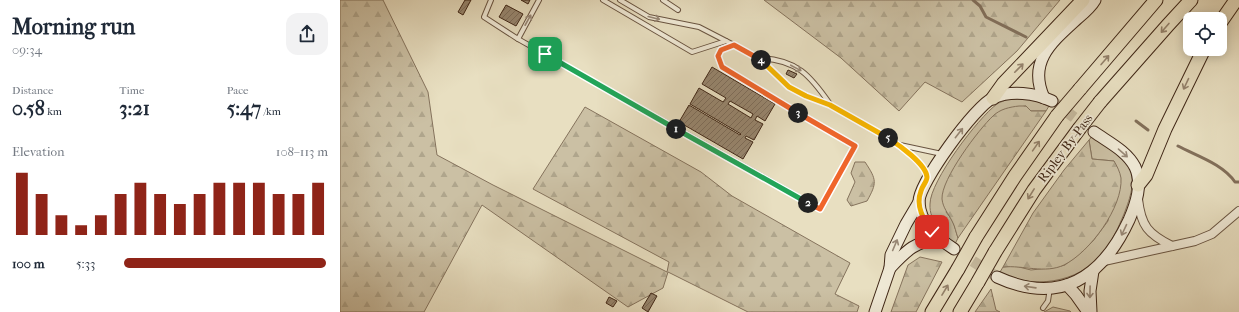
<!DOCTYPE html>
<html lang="en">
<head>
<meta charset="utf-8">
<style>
  :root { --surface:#fff; --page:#f2f2f3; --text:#1f2937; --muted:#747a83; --accent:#8f2418 }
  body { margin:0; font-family:"IM FELL French Canon",serif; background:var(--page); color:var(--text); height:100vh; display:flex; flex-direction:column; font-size:15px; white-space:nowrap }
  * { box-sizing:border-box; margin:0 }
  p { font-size:13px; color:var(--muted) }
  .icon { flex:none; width:22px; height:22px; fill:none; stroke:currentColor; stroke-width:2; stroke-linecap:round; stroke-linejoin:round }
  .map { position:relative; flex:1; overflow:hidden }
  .details { display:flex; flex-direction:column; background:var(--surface); width:340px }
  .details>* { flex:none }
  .fabs { position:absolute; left:843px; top:12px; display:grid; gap:8px }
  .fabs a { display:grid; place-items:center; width:44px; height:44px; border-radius:8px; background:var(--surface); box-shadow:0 2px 10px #0003; font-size:20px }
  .pin { position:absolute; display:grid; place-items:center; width:34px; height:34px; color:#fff; margin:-17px; border-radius:8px; box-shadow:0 2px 6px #0006 }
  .km { position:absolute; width:20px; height:20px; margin:-10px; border-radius:50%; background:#222; color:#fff; font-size:11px; line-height:20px; text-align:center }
  .round { display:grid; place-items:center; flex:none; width:42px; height:42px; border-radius:12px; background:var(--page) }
  .overview { display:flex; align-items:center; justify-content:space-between; height:68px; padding:0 12px }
  h1 { font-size:22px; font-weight:700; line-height:30px }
  .metrics { display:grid; grid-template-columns:repeat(3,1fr); gap:6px; height:68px; padding:4px 12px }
  .metrics div { display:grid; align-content:center }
  .metrics b { font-size:20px; font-weight:700 }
  .metrics small { font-size:11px; font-weight:400 }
  .metrics p { font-size:11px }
  .chart { height:112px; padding:8px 12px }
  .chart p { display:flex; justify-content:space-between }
  .chart svg { width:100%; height:72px; margin-top:4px; stroke:var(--accent); stroke-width:6 }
  ul { padding:0 12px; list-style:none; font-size:13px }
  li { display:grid; grid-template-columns:64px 48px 1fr; align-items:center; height:30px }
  li i { height:10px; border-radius:5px; background:var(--accent) }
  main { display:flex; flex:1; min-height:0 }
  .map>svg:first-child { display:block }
</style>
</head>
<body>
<main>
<section class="details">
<div class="overview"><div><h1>Morning run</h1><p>09:34</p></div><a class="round"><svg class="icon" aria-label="share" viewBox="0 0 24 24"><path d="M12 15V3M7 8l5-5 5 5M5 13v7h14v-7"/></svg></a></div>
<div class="metrics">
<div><p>Distance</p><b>0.58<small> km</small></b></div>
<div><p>Time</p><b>3:21</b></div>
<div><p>Pace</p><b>5:47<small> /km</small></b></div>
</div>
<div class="chart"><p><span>Elevation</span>108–113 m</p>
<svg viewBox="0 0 160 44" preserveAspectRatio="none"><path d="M5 44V6M15 44V19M25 44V32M35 44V38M45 44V32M55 44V19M65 44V12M75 44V19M85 44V25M95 44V19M105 44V12M115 44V12M125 44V12M135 44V19M145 44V19M155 44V12"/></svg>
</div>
<ul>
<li><b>100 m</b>5:33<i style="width:99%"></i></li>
</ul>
</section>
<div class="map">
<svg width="899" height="312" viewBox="0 0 899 312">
  <defs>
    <pattern id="forest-firs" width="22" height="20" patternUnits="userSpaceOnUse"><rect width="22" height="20" fill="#cbc0a4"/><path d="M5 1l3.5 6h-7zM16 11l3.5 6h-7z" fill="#afa58c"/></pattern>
    <pattern id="building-hatch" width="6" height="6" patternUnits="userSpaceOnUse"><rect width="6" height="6" fill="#97866f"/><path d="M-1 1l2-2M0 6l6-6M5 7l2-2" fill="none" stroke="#7d6d5a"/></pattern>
  </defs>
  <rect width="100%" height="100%" fill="#e8dfc1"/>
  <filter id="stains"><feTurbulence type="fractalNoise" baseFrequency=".005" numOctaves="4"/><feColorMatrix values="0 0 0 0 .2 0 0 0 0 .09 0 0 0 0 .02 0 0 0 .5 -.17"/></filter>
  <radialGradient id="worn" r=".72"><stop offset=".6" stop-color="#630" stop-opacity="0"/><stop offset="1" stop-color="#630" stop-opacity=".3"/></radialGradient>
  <g fill="#cbc0a4" stroke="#85735d">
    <path d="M668,99H691L709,106L706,111H691L686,106L666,109L654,115L606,212L613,221L618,238L615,244C603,233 589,222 590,204C590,181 638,118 657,104C660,102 664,101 668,99Z"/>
    <path d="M753,135C760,141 785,158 788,164C797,180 790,198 784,214C778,228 772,242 762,254C739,283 691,290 660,272L663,267L675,266L691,270L717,267L725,265L753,241L768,221L774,161L752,159L749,140Z"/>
  </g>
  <g fill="url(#forest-firs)" stroke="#85735d">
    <polygon points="0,0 43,0 88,92 97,155 153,185 327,272 329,262 193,189 245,107 361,172 392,196 510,263 495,294 519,306 517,312 408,312 328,272 323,288 288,307 142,205 84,312 0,312"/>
    <polygon points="424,0 720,0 677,51 622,102 585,82 559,111 501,58"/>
    <path d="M679,106H686L691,111H706L618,238C616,233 615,226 612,221C608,213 603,208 602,199C601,179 639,129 653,116C660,109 670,107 679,106Z"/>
    <path d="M749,140L752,159L774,161C777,166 780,172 781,178C783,207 750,252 724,265C705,274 683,265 663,267L693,213L724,170Z"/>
    <path d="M515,162H525C537,180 537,183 527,201L511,206L507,200L515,182L511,173Z"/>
    <polygon points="580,257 602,262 576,312 551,312 568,265"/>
    <polygon points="651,289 656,310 660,312 635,312"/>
    <polygon points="713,307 730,311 731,312 704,312"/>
  </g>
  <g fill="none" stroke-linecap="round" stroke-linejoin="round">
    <g stroke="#826f5a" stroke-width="3">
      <polyline points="633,0 640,6 646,17 686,37"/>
      <polyline points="796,121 808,130"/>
      <path d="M838,146C857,156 883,164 895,182H899"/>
    </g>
  </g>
  <g fill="url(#building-hatch)" stroke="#3f2616" fill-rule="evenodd">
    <polygon points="125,0 131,0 123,15 118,12"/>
    <polygon points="181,0 190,0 188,4"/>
    <polygon points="166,5 183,14 176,26 159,17"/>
    <path d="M372,67L435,104L425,121L417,116L415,120L423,124L414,140L406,136L405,138L413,142L403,159L339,122L349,105L400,135L401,134L350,104L359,88L383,102L386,98L362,84ZM390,101L413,114L411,118L388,104Z"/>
    <polygon points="448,70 457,74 454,78 446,74"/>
    <polygon points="311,293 317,296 308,312 302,308"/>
    <polygon points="269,297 277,301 273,307 266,303"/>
  </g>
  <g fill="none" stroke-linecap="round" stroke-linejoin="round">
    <g stroke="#c6ba9f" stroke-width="11" stroke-dasharray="11 5.5" stroke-linecap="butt">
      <polyline points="712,101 754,132"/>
      <polyline points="619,252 657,277"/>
    </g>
    <defs>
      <g id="service">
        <polyline points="151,0 144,17 178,39"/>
        <polyline points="199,0 178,39 480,209 515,146 382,67 378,57 381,50 394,45"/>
        <polyline points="263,0 352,52 386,41"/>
        <polyline points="280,0 309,17 359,27 419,58 449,87 466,96 490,105 560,145 586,170 587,177"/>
        <polyline points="323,0 338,10"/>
        <path d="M420,58C457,60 470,75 490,104"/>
        <polyline points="560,145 602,154"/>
        <polyline points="703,308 708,301 710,288"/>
      </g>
      <g id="minor">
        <path d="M798,199C801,226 808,234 832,246"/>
        <polyline points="764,261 855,241 872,234 899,211"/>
      </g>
      <g id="secondary">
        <path d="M704,98C687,61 713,41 738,18C744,13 751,7 755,0"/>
        <path d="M614,249C597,238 580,224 579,202C578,184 636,105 653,98C671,90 695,93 712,101"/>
        <path d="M550,268C565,252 577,239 600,240"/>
        <path d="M657,277C720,306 762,278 789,220C796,204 803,184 795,167C787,151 768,142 754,132"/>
        <polyline points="727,285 736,295 748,312"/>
        <polyline points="535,312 550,268 551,255 566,224 579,202"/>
        <polyline points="751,312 750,291 753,271"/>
      </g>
      <g id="trunk">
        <polyline points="880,23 896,0"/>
        <polyline points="740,89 816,0"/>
        <polyline points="653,98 663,84 743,0"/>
        <polyline points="760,102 828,25 851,0"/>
        <polyline points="798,185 806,175 825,129 864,49"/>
        <polyline points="636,237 675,176 717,116"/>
        <polyline points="655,252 694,190 739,129"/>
        <polyline points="592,312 618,269"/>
        <polyline points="620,312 638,282"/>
      </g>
    </defs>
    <use href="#service" stroke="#695441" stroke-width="6"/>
    <use href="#minor" stroke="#695441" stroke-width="10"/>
    <use href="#secondary" stroke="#3f2616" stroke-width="13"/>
    <use href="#trunk" stroke="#3f2616" stroke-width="15"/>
    <use href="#service" stroke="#f0ead7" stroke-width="4"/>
    <use href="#minor" stroke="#f0ead7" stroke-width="8"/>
    <use href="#secondary" stroke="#f0ead7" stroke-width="11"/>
    <use href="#trunk" stroke="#e8dfc1" stroke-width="13"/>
    <defs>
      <g id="trunk-bridge">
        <polyline points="717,116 740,89"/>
        <polyline points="739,129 760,102"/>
        <polyline points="618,269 636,237"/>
        <polyline points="638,282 655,252"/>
      </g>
    </defs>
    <use href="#trunk-bridge" stroke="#3f2616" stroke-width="15" stroke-linecap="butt"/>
    <use href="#trunk-bridge" stroke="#e8dfc1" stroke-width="13"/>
  </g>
  <defs><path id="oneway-shaft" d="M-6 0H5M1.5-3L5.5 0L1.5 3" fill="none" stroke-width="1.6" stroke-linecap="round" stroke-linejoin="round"/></defs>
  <g stroke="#988876">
    <use href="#oneway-shaft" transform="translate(314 18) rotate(14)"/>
    <use href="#oneway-shaft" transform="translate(188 20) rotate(-61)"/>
    <use href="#oneway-shaft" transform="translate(456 68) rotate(28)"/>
    <use href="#oneway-shaft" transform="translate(619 133) rotate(-52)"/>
    <use href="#oneway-shaft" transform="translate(783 153) rotate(41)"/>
    <use href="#oneway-shaft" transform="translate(784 230) rotate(115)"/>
    <use href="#oneway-shaft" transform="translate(555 245) rotate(-67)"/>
    <use href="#oneway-shaft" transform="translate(690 287) rotate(-172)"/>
    <use href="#oneway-shaft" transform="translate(750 292) rotate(91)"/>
  </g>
  <g stroke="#94826c">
    <use href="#oneway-shaft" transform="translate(825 28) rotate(131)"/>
    <use href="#oneway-shaft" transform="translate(765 60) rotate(-49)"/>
    <use href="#oneway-shaft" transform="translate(679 68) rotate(-45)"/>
    <use href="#oneway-shaft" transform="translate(846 84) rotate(115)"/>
    <use href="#oneway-shaft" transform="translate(696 146) rotate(-55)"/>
    <use href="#oneway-shaft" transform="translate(691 194) rotate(122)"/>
    <use href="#oneway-shaft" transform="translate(605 290) rotate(-59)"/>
  </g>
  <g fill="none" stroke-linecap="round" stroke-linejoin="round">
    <defs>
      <polyline id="split-1" points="205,54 336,129"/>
      <polyline id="split-2" points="336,129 468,203"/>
      <polyline id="split-3" points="458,113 515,146 480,209 468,203"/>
      <polyline id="split-4" points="421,60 394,45 381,50 378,56 382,67 458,113"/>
      <polyline id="split-5" points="421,60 449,87 466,96 490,105 548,138"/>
      <path id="split-6" d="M548,138C559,145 586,164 587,177C587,182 582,186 581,191C575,206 584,220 592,232"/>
    </defs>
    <use href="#split-1" stroke="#fff" stroke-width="8"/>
    <use href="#split-2" stroke="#fff" stroke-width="8"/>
    <use href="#split-3" stroke="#fff" stroke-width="8"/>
    <use href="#split-4" stroke="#fff" stroke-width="8"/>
    <use href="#split-5" stroke="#fff" stroke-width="8"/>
    <use href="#split-6" stroke="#fff" stroke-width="8"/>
    <use href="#split-1" stroke="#22a559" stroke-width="5"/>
    <use href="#split-2" stroke="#22a559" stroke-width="5"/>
    <use href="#split-3" stroke="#f0652b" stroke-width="5"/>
    <use href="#split-4" stroke="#f0652b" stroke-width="5"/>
    <use href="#split-5" stroke="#f5b400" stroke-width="5"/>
    <use href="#split-6" stroke="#f5b400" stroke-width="5"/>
  </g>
  <g text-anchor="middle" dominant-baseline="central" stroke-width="3.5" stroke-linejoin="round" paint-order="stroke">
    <g font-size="13" fill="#3f2616" stroke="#f0ead7">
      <text transform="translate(725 148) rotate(-53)">Ripley By-Pass</text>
    </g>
  </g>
  <rect width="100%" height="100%" filter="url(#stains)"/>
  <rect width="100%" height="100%" fill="url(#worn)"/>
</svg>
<div class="fabs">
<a><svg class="icon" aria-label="locate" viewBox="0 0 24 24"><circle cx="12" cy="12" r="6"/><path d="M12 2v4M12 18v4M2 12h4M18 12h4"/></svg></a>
</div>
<div class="pin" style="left:205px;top:54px;background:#1e9e55"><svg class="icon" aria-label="arrive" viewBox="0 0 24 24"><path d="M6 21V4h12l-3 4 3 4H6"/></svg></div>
<div class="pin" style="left:592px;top:232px;background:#d93025"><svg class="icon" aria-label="check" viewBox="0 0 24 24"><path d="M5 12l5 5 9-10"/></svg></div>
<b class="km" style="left:336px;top:129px">1</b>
<b class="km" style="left:468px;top:203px">2</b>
<b class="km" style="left:458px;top:113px">3</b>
<b class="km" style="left:421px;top:60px">4</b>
<b class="km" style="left:548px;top:138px">5</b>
</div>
</main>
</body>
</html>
